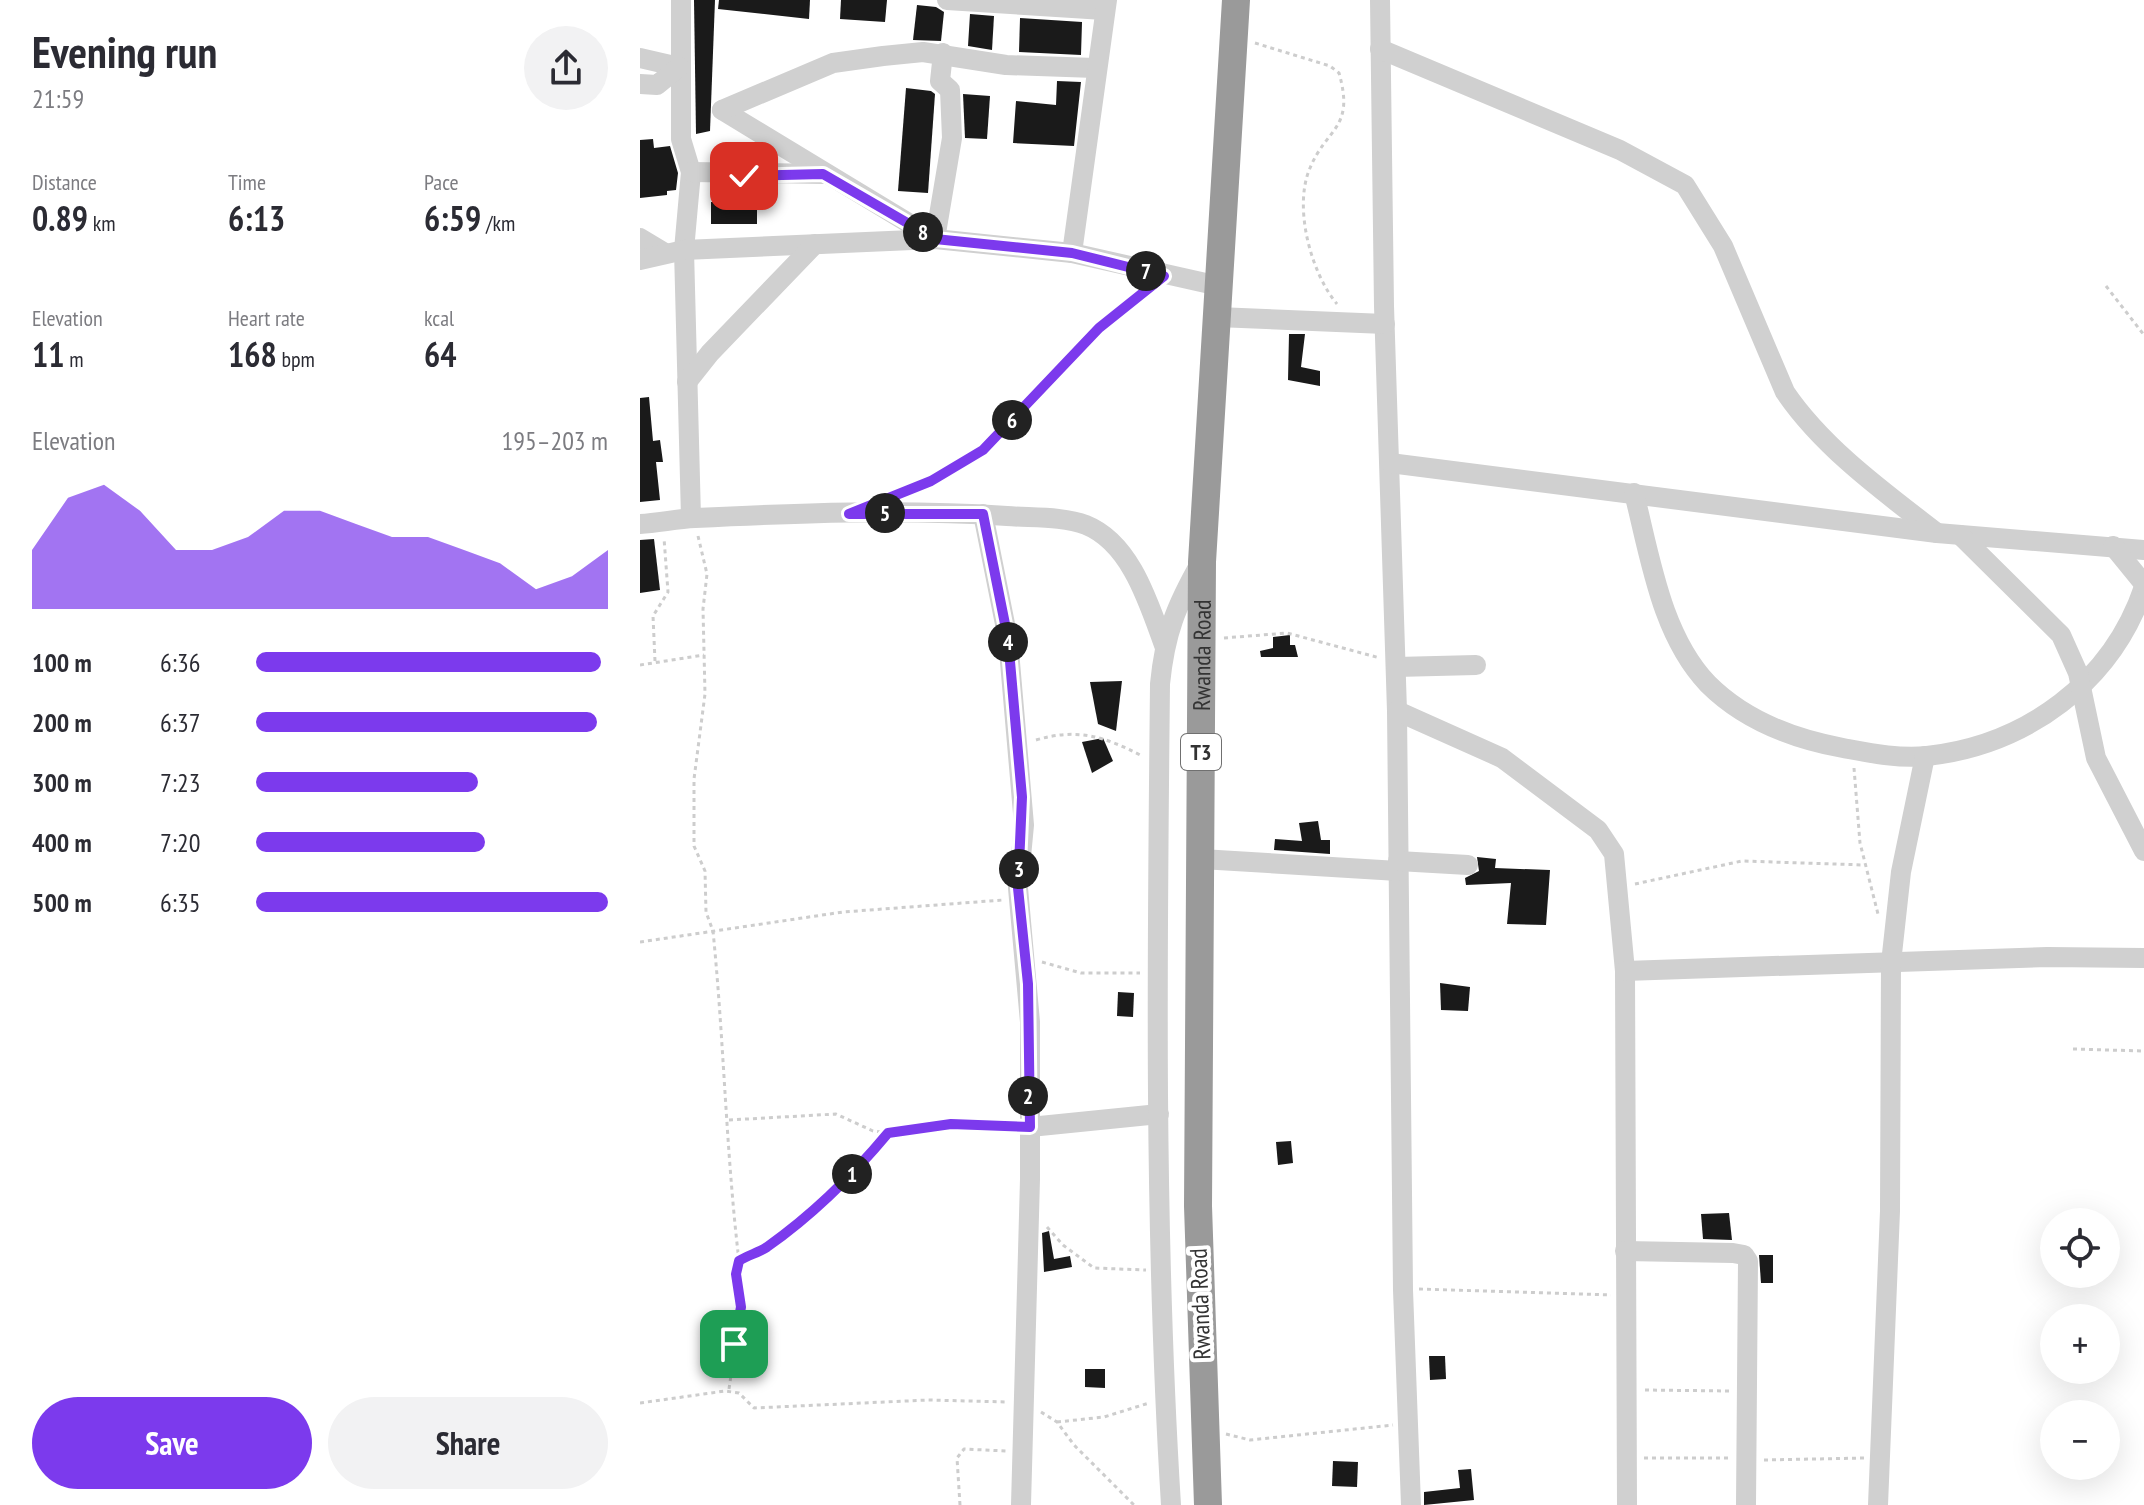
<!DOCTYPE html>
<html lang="en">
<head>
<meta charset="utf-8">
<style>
  :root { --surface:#fff; --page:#f2f2f3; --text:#2b2b33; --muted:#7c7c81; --accent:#7c3aed }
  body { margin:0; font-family:"PT Sans Narrow",sans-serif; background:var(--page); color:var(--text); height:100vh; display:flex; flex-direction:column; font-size:30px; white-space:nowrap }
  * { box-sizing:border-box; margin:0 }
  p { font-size:26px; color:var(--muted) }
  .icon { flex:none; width:44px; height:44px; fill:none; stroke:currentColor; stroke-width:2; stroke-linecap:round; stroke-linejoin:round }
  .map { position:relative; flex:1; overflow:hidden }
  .drawer { display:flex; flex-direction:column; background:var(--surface); width:640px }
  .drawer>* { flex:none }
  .buttons { position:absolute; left:1400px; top:1208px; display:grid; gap:16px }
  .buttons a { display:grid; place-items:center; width:80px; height:80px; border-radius:50%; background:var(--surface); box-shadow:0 8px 32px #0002; font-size:40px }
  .pin { position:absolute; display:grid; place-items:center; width:68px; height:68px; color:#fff; margin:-34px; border-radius:16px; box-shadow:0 4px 12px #0006 }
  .km { position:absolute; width:40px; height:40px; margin:-20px; border-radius:50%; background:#222; color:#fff; font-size:22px; line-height:40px; text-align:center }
  .round { display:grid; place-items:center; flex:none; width:84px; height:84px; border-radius:42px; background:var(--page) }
  .summary { display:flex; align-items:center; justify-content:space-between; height:136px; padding:0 32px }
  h1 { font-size:44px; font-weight:600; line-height:60px }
  .metrics { display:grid; grid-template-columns:repeat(3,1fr); gap:12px; height:136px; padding:8px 32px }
  .metrics div { display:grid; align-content:center }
  .metrics b { font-size:34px; font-weight:600 }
  .metrics small { font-size:22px; font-weight:400 }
  .metrics p { font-size:22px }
  .chart { height:224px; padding:16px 32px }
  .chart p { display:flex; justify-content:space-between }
  .chart svg { width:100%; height:144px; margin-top:8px; fill:var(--accent); opacity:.7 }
  .primary-button { display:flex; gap:16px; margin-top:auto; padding:16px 32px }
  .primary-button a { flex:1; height:92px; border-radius:48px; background:var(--accent); color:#fff; font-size:32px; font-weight:600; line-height:92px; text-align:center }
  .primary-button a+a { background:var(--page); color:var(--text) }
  ul { padding:0 32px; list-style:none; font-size:26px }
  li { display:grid; grid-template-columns:128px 96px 1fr; align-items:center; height:60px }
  li i { height:20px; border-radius:10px; background:var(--accent) }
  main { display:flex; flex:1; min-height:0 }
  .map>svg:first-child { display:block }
</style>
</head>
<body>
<main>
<section class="drawer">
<div class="summary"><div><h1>Evening run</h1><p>21:59</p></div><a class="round"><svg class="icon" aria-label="share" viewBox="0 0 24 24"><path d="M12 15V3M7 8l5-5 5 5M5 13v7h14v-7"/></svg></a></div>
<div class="metrics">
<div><p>Distance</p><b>0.89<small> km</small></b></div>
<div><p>Time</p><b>6:13</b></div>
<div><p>Pace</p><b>6:59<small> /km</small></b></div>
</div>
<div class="metrics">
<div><p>Elevation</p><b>11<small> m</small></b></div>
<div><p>Heart rate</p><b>168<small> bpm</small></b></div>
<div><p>kcal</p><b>64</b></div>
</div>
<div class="chart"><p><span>Elevation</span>195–203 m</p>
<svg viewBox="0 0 160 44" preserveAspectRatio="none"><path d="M0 44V26L10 10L20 6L30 14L40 26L50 26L60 22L70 14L80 14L90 18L100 22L110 22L120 26L130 30L140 38L150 34L160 26V44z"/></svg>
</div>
<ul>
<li><b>100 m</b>6:36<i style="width:98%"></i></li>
<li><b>200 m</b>6:37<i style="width:97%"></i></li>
<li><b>300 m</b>7:23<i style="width:63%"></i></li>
<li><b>400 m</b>7:20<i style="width:65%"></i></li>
<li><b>500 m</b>6:35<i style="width:100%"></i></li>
</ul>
<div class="primary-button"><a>Save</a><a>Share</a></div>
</section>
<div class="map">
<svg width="1504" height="1505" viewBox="0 0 1504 1505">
  <rect width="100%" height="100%" fill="#fff"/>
  <g fill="#1a1a1a">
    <polygon points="54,0 75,0 70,131 56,134"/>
    <polygon points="79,0 170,0 169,19 78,9"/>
    <polygon points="201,0 247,0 245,22 200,19"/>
    <polygon points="277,5 296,7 304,12 301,41 273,40"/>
    <polygon points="330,14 354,16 352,50 328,46"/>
    <polygon points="380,18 442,22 441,55 379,52"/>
    <polygon points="417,81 441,82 434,146 373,143 376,101 416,105"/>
    <polygon points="266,88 291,91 295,94 288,193 258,191"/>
    <polygon points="323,94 350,96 347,139 325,138"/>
    <polygon points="13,139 14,148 30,146 38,173 36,190 27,191 27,195 0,198 0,140"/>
    <rect x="71" y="202" width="46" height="22"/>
    <polygon points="649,334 665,334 661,367 680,371 680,386 648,380"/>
    <polygon points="9,397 13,441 20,440 23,462 16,462 20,500 0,502 0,398"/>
    <polygon points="14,539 20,590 0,593 0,540"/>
    <polygon points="650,635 650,645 655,645 658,657 621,657 620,651 633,648 633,637"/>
    <polygon points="482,681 476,731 458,724 450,682"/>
    <polygon points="463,738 473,761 452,773 442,742"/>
    <polygon points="678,821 681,840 690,840 690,854 634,850 635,839 662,841 659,823"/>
    <polygon points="837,857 856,859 855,868 910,870 906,925 867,924 871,883 826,885 825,878 839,871"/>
    <polygon points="800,983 830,987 828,1011 801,1010"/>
    <polygon points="478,992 494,993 493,1017 477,1016"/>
    <polygon points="651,1141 653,1163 638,1165 636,1142"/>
    <polygon points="1089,1213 1092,1240 1063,1239 1061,1214"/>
    <polygon points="409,1231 414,1259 430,1256 432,1267 404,1272 402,1233"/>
    <polygon points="1119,1255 1133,1255 1133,1283 1121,1283"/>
    <polygon points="789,1356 805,1356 806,1379 790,1380"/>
    <polygon points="445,1369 465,1369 465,1388 445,1387"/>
    <polygon points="693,1461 718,1462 717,1487 692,1486"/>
    <polygon points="831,1469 834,1500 784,1505 784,1492 820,1488 818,1470"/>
  </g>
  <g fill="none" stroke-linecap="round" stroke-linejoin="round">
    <g stroke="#cdcdcd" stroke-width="3" stroke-dasharray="4 4" stroke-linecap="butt">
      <path d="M615,43L690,66L699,73C715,129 687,127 670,168C653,207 671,273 697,304"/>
      <polyline points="1466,286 1504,335"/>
      <polyline points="258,495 291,481 343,450 459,328 509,288"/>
      <path d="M58,536L67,574L63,609L65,694L54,779V846L65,871L66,912L73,931C84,1041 86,1152 99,1261"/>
      <polyline points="584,638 647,633 740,658"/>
      <polyline points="15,661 13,616 28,592 24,538"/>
      <polyline points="0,665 64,655"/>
      <path d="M396,740C437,728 464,736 502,756"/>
      <polyline points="1214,768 1220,843 1238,914"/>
      <polyline points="995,884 1102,861 1224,865"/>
      <polyline points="0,942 203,912 363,900"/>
      <polyline points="402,962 441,973 500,973"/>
      <polyline points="1433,1049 1504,1051"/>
      <polyline points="89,1120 196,1114 233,1131 248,1133 311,1124 374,1126"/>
      <polyline points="407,1227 423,1245 454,1268 506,1270"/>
      <polyline points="779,1289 971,1295"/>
      <path d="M89,1389L101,1307L96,1274L99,1261C108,1255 118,1253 127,1247C171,1215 213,1175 248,1133"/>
      <polyline points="1005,1390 1089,1391"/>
      <polyline points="0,1403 85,1391 99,1393 114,1408 288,1400 368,1402"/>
      <polyline points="401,1412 417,1422 434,1445 494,1505"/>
      <polyline points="417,1422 464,1417 509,1403"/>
      <polyline points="586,1434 610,1440 753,1425"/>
      <polyline points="1004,1458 1088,1458"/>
      <polyline points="1124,1460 1224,1458"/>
      <polyline points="320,1505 317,1458 324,1449 366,1451"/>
    </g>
    <g stroke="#d0d0d0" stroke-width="20">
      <polyline points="41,0 41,139 51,172 44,250 51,518"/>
      <polyline points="307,0 464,10"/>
      <polyline points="740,0 744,306 757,711 763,1290 771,1505"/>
      <path d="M740,49L980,150L1045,185L1083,246L1145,392C1183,448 1244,492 1297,533"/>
      <polyline points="0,58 39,67"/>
      <polyline points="0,84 17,85 39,67"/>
      <polyline points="82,110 295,239 312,138 310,90 300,81 303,53"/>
      <polyline points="82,110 193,63 243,56 283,52 366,65 455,68"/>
      <polyline points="51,172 183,174"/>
      <polyline points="0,238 25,253"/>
      <polyline points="432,253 467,0"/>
      <polyline points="0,260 44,250 295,239 432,253 579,286"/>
      <polyline points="577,317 745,324"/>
      <polyline points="47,382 70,353 175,244"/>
      <polyline points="750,463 1297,533 1504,550"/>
      <path d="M994,493C1010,556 1021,635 1068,684C1104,720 1154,739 1203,748C1230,753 1259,759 1287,756C1387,745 1472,682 1504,587"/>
      <polyline points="343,514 368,639 384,825 378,888 390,1022 390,1179 381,1505"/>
      <path d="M0,524C18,523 36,519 55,518C158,513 264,509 367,516C391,518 423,516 446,525C491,543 509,604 524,645"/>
      <polyline points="1320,535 1421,635 1438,673 1456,758 1504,851"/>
      <polyline points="1473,546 1504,584"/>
      <polyline points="756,667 836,665"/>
      <polyline points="757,711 862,758 958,830 974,854 985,971 987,1505"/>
      <polyline points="561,859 758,871"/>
      <polyline points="758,861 828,865"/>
      <polyline points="985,971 1407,957 1504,958"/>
      <polyline points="390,1127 519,1114"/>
      <polyline points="985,1251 1093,1253 1104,1255 1108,1261 1106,1505"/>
      <path d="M531,1505C514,1232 517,957 520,684C525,633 536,606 561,562"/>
      <polyline points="1238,1505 1250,1211 1251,963 1261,872 1285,756"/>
    </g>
    <path stroke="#9a9a9a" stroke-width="28" id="s1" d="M568,1505L558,1206L562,562L596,0"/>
  </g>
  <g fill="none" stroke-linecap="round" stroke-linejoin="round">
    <defs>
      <path id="route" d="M94,1344L101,1307L96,1274L99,1261C108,1255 118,1253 127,1247C171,1216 213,1175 248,1133L311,1124L390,1127L388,984L378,888L382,797L368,639L343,514H209L291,481L343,450L459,328L524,276L432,253L295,239L183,174L104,176"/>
    </defs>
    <use href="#route" stroke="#fff" stroke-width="16"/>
    <use href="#route" stroke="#7c3aed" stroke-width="10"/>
  </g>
  <g text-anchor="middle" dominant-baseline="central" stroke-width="8" stroke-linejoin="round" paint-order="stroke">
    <rect fill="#fff" stroke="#707070" stroke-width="2" x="541" y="734" width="40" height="36" rx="6"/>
    <g font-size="22" font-weight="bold" fill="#333">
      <text x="561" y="752">T3</text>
    </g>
    <g font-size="24" fill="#333" stroke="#fff">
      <text stroke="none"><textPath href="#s1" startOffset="850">Rwanda Road</textPath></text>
      <text transform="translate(560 1304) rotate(-92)">Rwanda Road</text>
    </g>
  </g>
</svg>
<div class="buttons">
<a><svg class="icon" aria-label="locate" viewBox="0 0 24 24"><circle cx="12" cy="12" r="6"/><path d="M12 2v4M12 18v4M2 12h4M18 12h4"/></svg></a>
<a>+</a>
<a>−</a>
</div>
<div class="pin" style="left:94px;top:1344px;background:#1e9e55"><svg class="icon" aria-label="arrive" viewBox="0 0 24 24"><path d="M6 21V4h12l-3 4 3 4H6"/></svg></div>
<div class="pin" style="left:104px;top:176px;background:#d93025"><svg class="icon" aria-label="check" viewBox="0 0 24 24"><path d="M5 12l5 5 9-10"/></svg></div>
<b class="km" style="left:212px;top:1174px">1</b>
<b class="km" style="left:388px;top:1096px">2</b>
<b class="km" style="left:379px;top:869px">3</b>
<b class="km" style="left:368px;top:642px">4</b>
<b class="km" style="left:245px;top:513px">5</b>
<b class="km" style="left:372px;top:420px">6</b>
<b class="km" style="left:506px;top:271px">7</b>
<b class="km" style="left:283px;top:232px">8</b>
</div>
</main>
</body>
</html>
